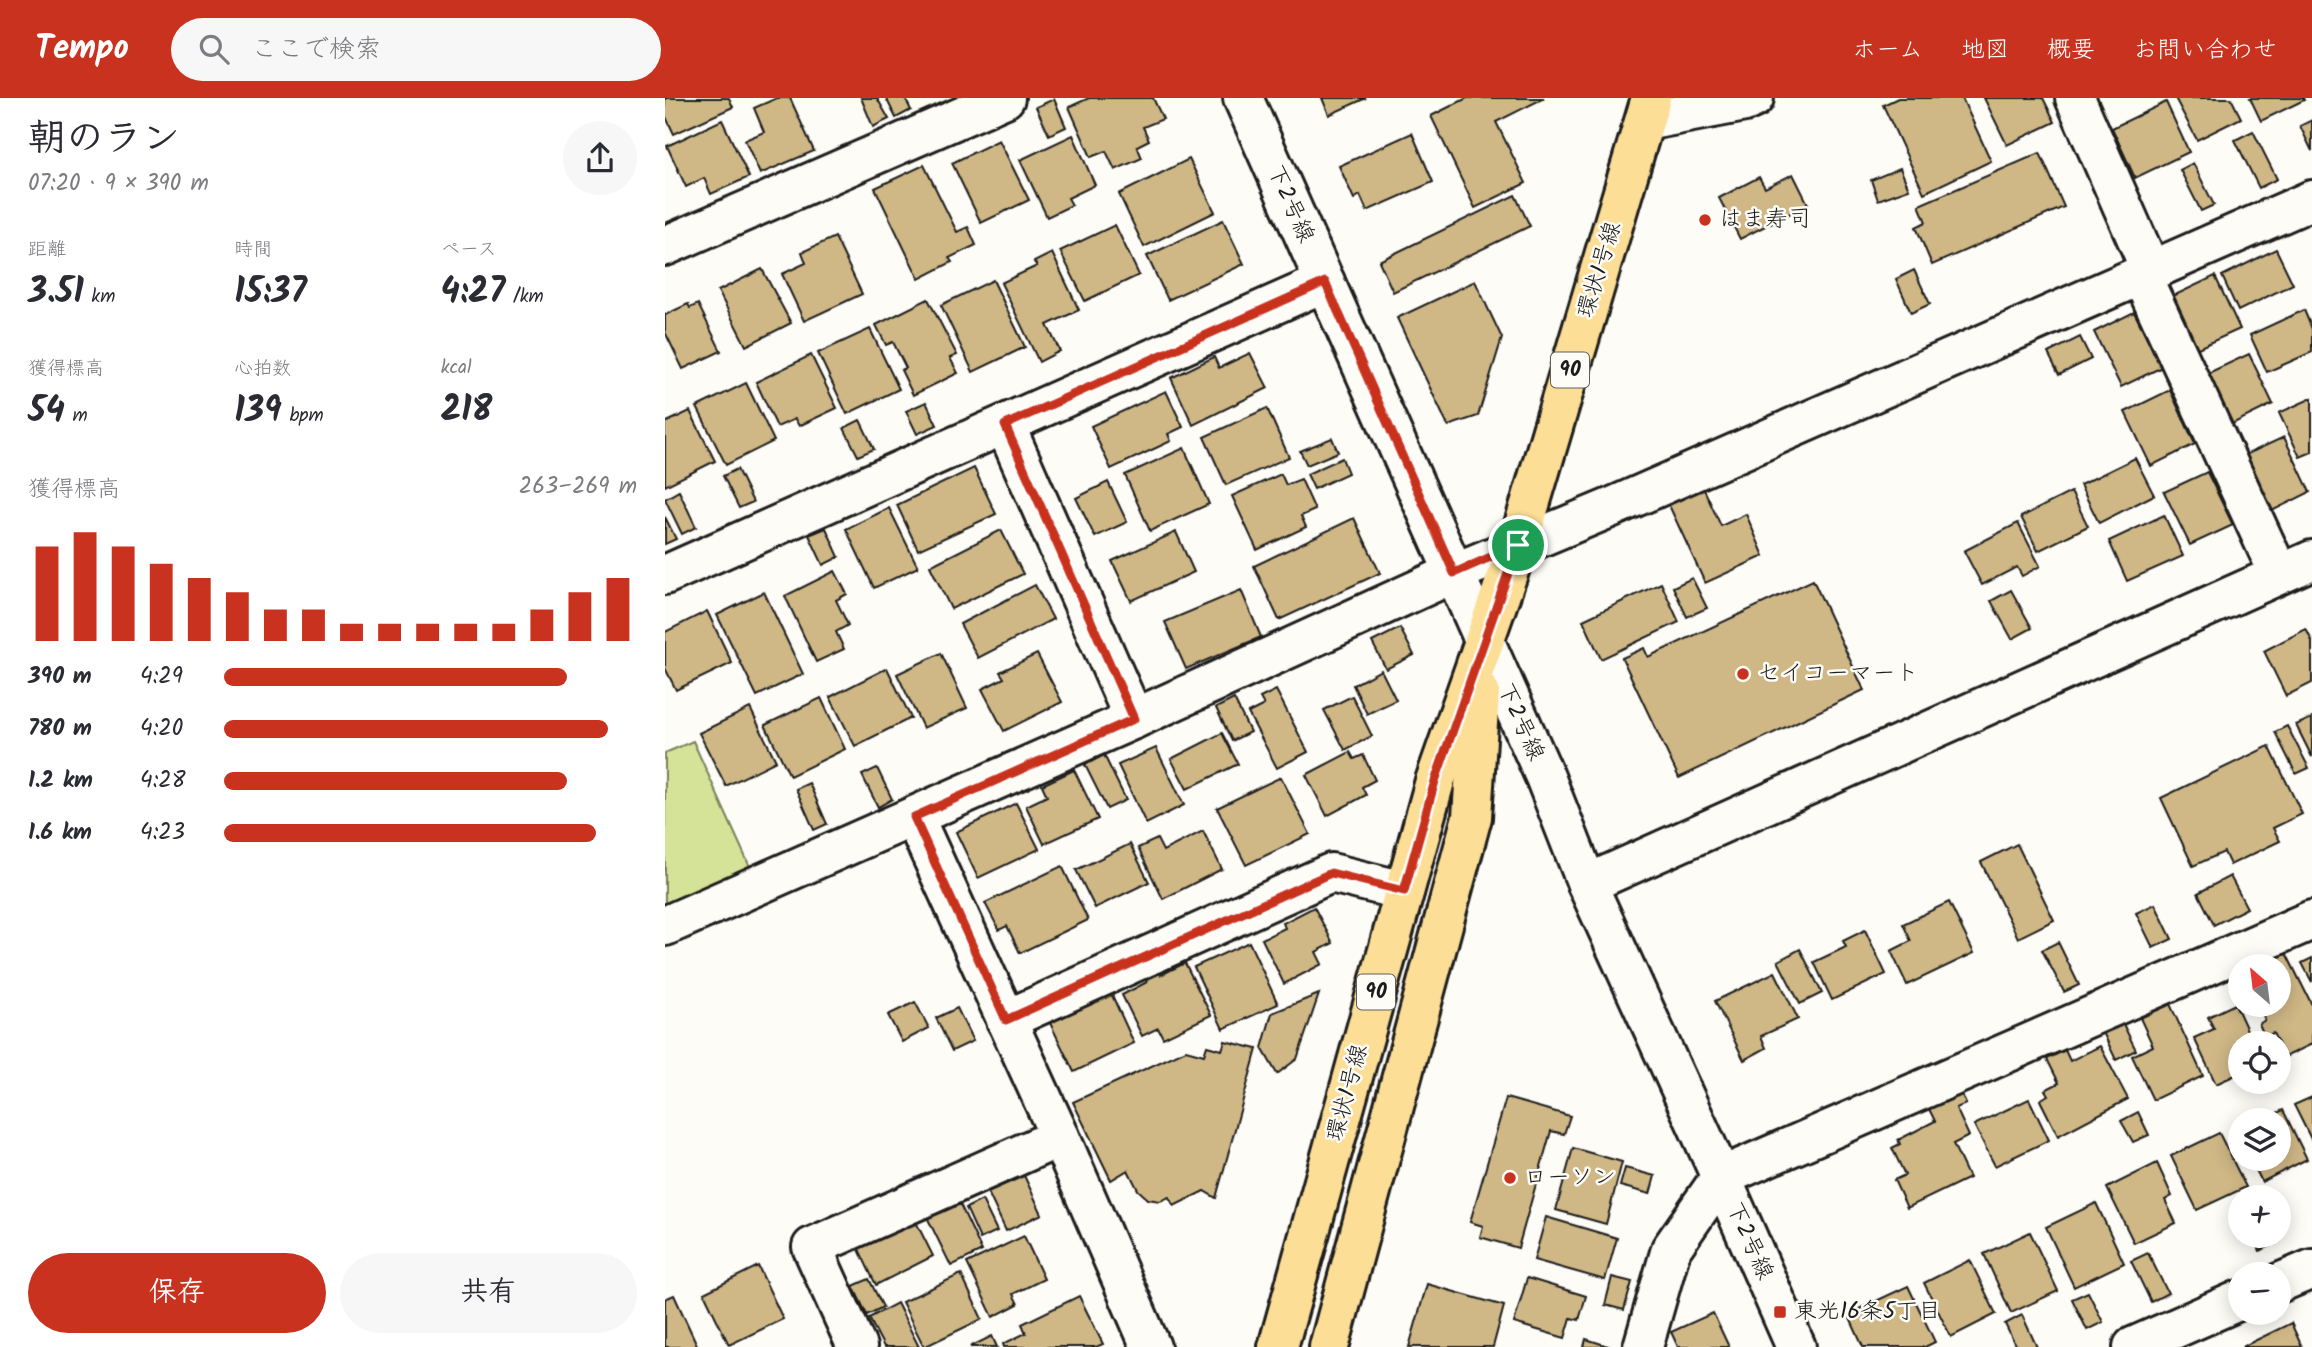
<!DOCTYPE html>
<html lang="ja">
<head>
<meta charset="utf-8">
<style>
  :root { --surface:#fff; --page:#f7f7f7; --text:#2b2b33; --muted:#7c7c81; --accent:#c8321e }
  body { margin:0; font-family:Kalam,"Klee One",sans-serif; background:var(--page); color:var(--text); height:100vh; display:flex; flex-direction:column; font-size:26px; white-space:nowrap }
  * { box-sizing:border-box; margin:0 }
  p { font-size:23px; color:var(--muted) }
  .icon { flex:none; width:38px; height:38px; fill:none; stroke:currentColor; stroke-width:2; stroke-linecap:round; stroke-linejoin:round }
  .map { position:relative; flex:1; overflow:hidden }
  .details { display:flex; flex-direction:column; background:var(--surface); width:665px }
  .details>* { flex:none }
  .needle { width:46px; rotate:332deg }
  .buttons { position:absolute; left:1563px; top:856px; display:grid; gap:14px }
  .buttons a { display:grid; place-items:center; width:63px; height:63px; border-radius:50%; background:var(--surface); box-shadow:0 4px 18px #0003; font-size:35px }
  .pin { position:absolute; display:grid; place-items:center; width:60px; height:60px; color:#fff; margin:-30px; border:4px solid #fff; border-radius:50%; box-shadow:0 2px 7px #0007 }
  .round { display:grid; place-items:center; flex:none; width:74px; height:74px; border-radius:37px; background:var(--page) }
  .summary { display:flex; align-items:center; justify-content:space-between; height:119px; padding:0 28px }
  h1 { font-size:38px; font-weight:700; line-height:52px }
  .metrics { display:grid; grid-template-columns:repeat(3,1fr); gap:10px; height:119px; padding:7px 28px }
  .metrics div { display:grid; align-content:center }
  .metrics b { font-size:35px; font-weight:700 }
  .metrics small { font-size:19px; font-weight:400 }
  .metrics p { font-size:19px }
  .chart { height:196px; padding:14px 28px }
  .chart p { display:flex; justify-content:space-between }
  .chart svg { width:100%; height:126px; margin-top:7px; stroke:var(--accent); stroke-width:6 }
  .cta { display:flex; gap:14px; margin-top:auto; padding:14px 28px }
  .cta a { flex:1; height:80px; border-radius:42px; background:var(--accent); color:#fff; font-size:28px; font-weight:700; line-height:80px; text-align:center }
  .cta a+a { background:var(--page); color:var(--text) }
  ul { padding:0 28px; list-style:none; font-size:23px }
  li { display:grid; grid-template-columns:112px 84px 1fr; align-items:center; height:52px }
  li i { height:18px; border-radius:9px; background:var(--accent) }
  header { display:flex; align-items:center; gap:42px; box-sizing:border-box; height:98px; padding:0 35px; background:var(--accent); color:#fff }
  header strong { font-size:33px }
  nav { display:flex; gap:38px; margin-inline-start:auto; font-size:24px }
  .search { width:490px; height:63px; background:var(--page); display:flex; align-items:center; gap:18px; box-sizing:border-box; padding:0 24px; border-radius:38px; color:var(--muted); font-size:26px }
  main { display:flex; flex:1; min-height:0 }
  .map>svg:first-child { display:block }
</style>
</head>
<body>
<header>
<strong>Tempo</strong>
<div class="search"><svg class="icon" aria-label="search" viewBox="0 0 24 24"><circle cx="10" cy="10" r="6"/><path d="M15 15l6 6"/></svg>ここで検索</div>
<nav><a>ホーム</a><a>地図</a><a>概要</a><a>お問い合わせ</a></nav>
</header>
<main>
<section class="details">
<div class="summary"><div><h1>朝のラン</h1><p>07:20 · 9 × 390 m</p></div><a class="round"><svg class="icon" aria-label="share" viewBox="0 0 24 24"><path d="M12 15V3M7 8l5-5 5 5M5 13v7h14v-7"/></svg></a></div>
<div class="metrics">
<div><p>距離</p><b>3.51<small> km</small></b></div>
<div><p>時間</p><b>15:37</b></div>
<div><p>ペース</p><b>4:27<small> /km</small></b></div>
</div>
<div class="metrics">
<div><p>獲得標高</p><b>54<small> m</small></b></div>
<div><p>心拍数</p><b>139<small> bpm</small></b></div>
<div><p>kcal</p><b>218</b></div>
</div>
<div class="chart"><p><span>獲得標高</span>263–269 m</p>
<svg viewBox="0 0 160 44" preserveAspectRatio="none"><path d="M5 44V11M15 44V6M25 44V11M35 44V17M45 44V22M55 44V27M65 44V33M75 44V33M85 44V38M95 44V38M105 44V38M115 44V38M125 44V38M135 44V33M145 44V27M155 44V22"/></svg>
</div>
<ul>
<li><b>390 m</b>4:29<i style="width:83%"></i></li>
<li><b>780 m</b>4:20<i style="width:93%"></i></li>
<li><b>1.2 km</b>4:28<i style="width:83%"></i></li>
<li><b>1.6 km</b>4:23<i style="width:90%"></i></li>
</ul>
<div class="cta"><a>保存</a><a>共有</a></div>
</section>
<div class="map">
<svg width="1647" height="1249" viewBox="0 0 1647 1249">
  <rect width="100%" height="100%" fill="#fdfcf7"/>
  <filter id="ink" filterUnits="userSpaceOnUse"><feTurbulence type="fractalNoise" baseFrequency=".0143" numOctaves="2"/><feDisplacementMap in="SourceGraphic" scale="14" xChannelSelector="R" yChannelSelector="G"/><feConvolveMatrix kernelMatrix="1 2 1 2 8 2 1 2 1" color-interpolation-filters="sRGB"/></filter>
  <g filter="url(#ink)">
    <polygon fill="#d4e397" stroke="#78805a" stroke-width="2" points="28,643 85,769 0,807 0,655"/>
    <g fill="#cfb786" stroke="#1c1c1c" stroke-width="2">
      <polygon points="0,0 64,0 68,9 9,36 0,17"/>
      <polygon points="112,0 125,0 149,53 95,76 80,42 99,34 89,10"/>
      <polygon points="196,0 212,0 224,21 208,29"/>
      <polygon points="221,0 240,0 246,12 231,20"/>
      <polygon points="424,0 488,0 498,21 478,29 484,42 472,48 477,60 450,72 441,53 426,59 404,9"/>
      <polygon points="657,0 701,0 664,17"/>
      <polygon points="802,0 879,0 831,24 861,85 810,110 766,18"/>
      <polygon points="1233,0 1297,0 1326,63 1259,95 1218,7"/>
      <polygon points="1319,0 1378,0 1390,24 1342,47"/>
      <polygon points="1510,0 1566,0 1576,20 1532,42"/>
      <polygon points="1585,0 1638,0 1639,2 1596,23"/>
      <polygon points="389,1 401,29 384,37 371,9"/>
      <polygon points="1501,4 1524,54 1470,80 1447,30"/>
      <polygon points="57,22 84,79 46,96 39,80 21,89 2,48"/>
      <polygon points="1647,22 1647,53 1635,28"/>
      <polygon points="1588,33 1612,81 1594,90 1570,42"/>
      <polygon points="747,35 768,84 702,113 695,97 689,101 674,68"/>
      <polygon points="408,37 430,87 403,100 407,107 382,119 355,62"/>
      <polygon points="334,42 364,102 316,125 287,65"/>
      <polygon points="1375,55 1399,109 1267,167 1251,129 1261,124 1254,107"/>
      <polygon points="524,61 550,114 479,149 454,96"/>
      <polygon points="1528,65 1549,107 1536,113 1515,72"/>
      <polygon points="259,67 292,134 303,129 311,147 284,160 287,164 254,181 210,90"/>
      <polygon points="1235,70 1244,91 1213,102 1206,82"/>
      <polygon points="1128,76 1143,106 1075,141 1054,100 1094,79 1100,90"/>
      <polygon points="850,97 865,128 728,194 714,163"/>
      <polygon points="558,122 579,166 503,202 482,158"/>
      <polygon points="450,127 474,177 420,203 395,153"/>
      <polygon points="170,139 197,196 139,223 117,176 141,165 137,154"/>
      <polygon points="1611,151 1628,186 1573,213 1557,178"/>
      <polygon points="387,155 414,212 382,227 395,253 374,264 336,185 372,168 369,164"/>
      <polygon points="97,171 126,225 81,248 53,193"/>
      <polygon points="1249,172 1265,206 1246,215 1231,181"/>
      <polygon points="1550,178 1575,231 1531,251 1506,199"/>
      <polygon points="328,182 360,249 308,274 276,207"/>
      <polygon points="810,183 837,240 813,318 783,328 732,220"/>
      <polygon points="263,201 292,257 285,260 293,275 248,297 236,272 241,270 228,244 221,247 211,227"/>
      <polygon points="23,206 25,210 33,206 56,253 18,271 0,234 0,217"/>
      <polygon points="1639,212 1647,231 1647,254 1602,274 1585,237"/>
      <polygon points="1469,214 1497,269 1456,289 1429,234"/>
      <polygon points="205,231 234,291 182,316 153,255"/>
      <polygon points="1415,239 1426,261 1394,277 1383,255"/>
      <polygon points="585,255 603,290 528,327 506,280 549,259 554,270"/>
      <polygon points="1584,256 1608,306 1565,327 1541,276"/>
      <polygon points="146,257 172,310 134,328 130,321 112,329 91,284"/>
      <polygon points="81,285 109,343 61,367 32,309"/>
      <polygon points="1505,292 1530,346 1486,368 1460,314"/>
      <polygon points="501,293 518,329 503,336 506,343 446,371 426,328"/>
      <polygon points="1647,300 1647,354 1635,359 1614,315"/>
      <polygon points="261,304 272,327 252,336 241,313"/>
      <polygon points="602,310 624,359 561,387 539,339"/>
      <polygon points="25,313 50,363 0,388 0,325"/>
      <polygon points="195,322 209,351 193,358 179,330"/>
      <polygon points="1619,339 1645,394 1605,414 1578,358"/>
      <polygon points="667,340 673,354 642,367 635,353"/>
      <polygon points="519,350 544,406 485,433 460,377"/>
      <polygon points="677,360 683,375 649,391 642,376"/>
      <polygon points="1470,360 1489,397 1434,425 1415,387"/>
      <polygon points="309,370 331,416 253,452 232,407"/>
      <polygon points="72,371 88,404 74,410 58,378"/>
      <polygon points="1542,374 1568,427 1525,447 1499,394"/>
      <polygon points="616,376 621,387 636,381 650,412 636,418 641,429 592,452 567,398"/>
      <polygon points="443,384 462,424 430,439 411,400"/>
      <polygon points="1037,387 1056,428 1081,416 1099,458 1040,485 1002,403"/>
      <polygon points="14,393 31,429 17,436 0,401"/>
      <polygon points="1406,394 1423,428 1373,453 1356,419"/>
      <polygon points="224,410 253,469 209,490 181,431"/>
      <polygon points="1499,417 1518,458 1462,483 1444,443"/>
      <polygon points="0,419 11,441 0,446"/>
      <polygon points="689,420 715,475 614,522 589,468"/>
      <polygon points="1353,425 1375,468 1357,478 1352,469 1317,487 1299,453"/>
      <polygon points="161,430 174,459 158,467 144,437"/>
      <polygon points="336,432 358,476 286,511 265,468"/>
      <polygon points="511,434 529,474 466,503 447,463"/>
      <polygon points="170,473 182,496 171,502 183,527 171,534 179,551 151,564 120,498"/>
      <polygon points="1027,480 1042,510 1022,519 1008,489"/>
      <polygon points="1148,482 1199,592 1014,680 957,560 979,550 983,559"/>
      <polygon points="996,485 1014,524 936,561 918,522"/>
      <polygon points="370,487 388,521 313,560 295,526"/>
      <polygon points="576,492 596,539 521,571 500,524"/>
      <polygon points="1346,492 1367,530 1347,541 1326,503"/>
      <polygon points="99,494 138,576 92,598 52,517"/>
      <polygon points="42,513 67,565 11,592 0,570 0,534"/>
      <polygon points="735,530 749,557 721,571 707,544"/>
      <polygon points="1641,531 1647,543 1647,585 1621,598 1599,553"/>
      <polygon points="276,555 302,610 258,630 232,576"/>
      <polygon points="372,556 397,604 339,633 317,591 339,580 335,574"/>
      <polygon points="222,570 246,620 190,648 165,599"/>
      <polygon points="716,572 731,602 702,616 688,587"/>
      <polygon points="611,592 643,654 612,670 583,615 599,607 595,600"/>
      <polygon points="687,598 707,638 680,652 659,612"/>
      <polygon points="156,600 180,651 125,678 100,627"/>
      <polygon points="569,601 585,634 567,643 551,610"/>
      <polygon points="85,610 111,663 61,688 34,635"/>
      <polygon points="1647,620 1647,659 1631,627"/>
      <polygon points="1622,628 1644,670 1631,676 1610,634"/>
      <polygon points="557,635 573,666 522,691 506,661"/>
      <polygon points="1604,648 1637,716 1608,730 1615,743 1565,767 1559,754 1528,768 1496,700"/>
      <polygon points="491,650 519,707 481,726 453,667"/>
      <polygon points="685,654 689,661 698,657 710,682 697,689 701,697 662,718 641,677"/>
      <polygon points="439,657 461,702 442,711 420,667"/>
      <polygon points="212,670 227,701 213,709 197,677"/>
      <polygon points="409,672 433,721 379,746 361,708 382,698 377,687"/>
      <polygon points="616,679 645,736 581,767 552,710"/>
      <polygon points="144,685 162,726 149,732 131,691"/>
      <polygon points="351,705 374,751 313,780 291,734"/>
      <polygon points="538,733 557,771 498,801 473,750 492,741 498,753"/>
      <polygon points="465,746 484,784 430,810 411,772"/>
      <polygon points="1352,746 1389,822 1353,840 1316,764"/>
      <polygon points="397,768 423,822 355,855 342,828 334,832 320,805"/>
      <polygon points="1565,778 1582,810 1549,827 1533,795"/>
      <polygon points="1284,804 1309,855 1242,887 1226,853 1246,843 1238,826"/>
      <polygon points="1490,806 1507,841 1488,850 1471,815"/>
      <polygon points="649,809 668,845 651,854 657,866 619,886 597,841 620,830 618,825"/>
      <polygon points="1200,832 1221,876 1167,902 1149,864 1181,849 1178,843"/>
      <polygon points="584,844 613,906 558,931 529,869"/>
      <polygon points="1393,844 1414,887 1399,894 1377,852"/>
      <polygon points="1135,851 1157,895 1135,906 1113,863"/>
      <polygon points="1619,851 1647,907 1647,946 1620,959 1608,935 1600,939 1594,926 1600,922 1593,906 1614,906 1614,868 1604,868 1606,867 1602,860"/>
      <polygon points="1647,860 1647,884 1637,865"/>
      <polygon points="520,865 546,917 498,940 493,930 477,938 457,897 482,884 478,875 492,868 496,877"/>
      <polygon points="1110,874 1133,921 1096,938 1101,950 1079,962 1050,903"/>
      <polygon points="446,895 469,945 409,974 385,925"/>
      <polygon points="654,896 632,961 612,976 597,950 607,915"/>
      <polygon points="250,904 264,930 237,944 223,917"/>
      <polygon points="1505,906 1538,978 1488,1002 1467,958 1488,948 1475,920"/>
      <polygon points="1570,906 1588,945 1575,945 1575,975 1551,986 1529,940 1549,931 1543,919"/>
      <polygon points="292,910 308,943 287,953 271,920"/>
      <polygon points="1455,920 1471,952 1451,962 1436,930"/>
      <polygon points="560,943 592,951 551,1100 539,1093 509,1108 504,1099 495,1103 483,1101 473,1092 463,1072 446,1082 408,1004 521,952 539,957 542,948 557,952"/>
      <polygon points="1435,948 1463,1001 1393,1038 1375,1002 1383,997 1380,992 1394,985 1382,961 1400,952 1405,963"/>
      <polygon points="1293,988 1301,1006 1291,1010 1304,1038 1288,1046 1304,1080 1242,1110 1229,1082 1240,1077 1227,1050 1235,1046 1233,1042 1270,1023 1260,1003"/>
      <polygon points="1647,999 1647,1043 1629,1007"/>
      <polygon points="841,1000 905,1018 899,1036 886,1033 853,1150 815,1139 818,1128 805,1124"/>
      <polygon points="1364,1001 1384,1042 1330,1068 1309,1027"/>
      <polygon points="1618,1012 1642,1061 1597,1084 1585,1060 1614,1060 1614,1022 1598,1022"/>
      <polygon points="1473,1014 1484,1037 1468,1044 1456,1023"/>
      <polygon points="1554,1035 1581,1089 1532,1112 1506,1058"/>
      <polygon points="908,1050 957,1064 941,1126 891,1112"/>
      <polygon points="1492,1065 1507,1098 1500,1102 1511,1125 1469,1145 1442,1090"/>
      <polygon points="355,1069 377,1116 341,1133 319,1086"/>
      <polygon points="960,1070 990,1078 985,1096 955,1088"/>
      <polygon points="292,1100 317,1153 286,1168 260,1115"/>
      <polygon points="317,1102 332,1133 315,1141 301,1110"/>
      <polygon points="1431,1105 1459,1165 1409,1189 1381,1129"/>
      <polygon points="881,1119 952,1140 940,1182 869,1162"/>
      <polygon points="250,1122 268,1158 211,1187 189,1141"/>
      <polygon points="1365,1134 1393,1193 1346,1215 1319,1156"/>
      <polygon points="359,1138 379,1181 348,1196 353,1206 328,1219 302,1165"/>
      <polygon points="1588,1138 1607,1138 1610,1146 1595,1153"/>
      <polygon points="1483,1155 1503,1195 1486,1204 1466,1163"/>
      <polygon points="1305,1162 1331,1216 1286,1239 1259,1185"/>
      <polygon points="93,1168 118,1221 64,1247 39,1195"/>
      <polygon points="296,1176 317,1221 259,1249 237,1204"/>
      <polygon points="947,1179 967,1184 959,1212 940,1207"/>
      <polygon points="862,1180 921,1198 914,1222 906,1220 900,1240 849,1225"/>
      <polygon points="204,1181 218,1209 202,1217 188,1188"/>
      <polygon points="762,1186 839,1208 828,1249 744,1249"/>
      <polygon points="1243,1188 1270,1244 1260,1249 1198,1249 1183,1216"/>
      <polygon points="1423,1194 1438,1224 1422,1232 1407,1201"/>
      <polygon points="9,1197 33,1249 0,1249 0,1201"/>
      <polygon points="414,1198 438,1246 431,1249 339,1249 338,1246 361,1235 357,1226"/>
      <polygon points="232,1205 254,1249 219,1249 204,1220"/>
      <polygon points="1048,1215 1064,1249 1013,1249 1006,1234"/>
      <polygon points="1357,1217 1372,1249 1351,1249 1340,1226"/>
      <polygon points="1626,1225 1637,1249 1577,1249"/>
      <polygon points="327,1238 332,1249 305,1249"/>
      <polygon points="921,1241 946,1249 919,1249"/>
    </g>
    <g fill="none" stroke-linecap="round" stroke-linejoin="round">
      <defs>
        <g id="minor">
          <polyline points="578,0 880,679 922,786 1056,1079 1131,1249"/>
          <polyline points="1410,0 1486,173"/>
          <polyline points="980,23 1080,4 1089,0"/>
          <polyline points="0,148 340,0"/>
          <polyline points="1476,177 1614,476"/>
          <polyline points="340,327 469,621"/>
          <polyline points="0,477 660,184"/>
          <polyline points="249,719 395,1039 486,1249"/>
          <polyline points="922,786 1647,462"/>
          <polyline points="0,828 469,621 789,475 945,410 1647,102"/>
          <polyline points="341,922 666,775 739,793"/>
          <polyline points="1614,1185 1647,1171"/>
          <polyline points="192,1249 147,1149 395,1039"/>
          <polyline points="978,1249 1006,1151 1056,1079 1647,822"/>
          <polyline points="1468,1249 1575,1202"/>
        </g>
        <g id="major">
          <polyline points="613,1249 770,683 853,447 986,0"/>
          <polyline points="664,1249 807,719 815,594"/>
        </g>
      </defs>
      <use href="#minor" stroke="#1c1c1c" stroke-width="44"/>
      <use href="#major" stroke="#1c1c1c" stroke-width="44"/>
      <use href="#minor" stroke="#fdfcf7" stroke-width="38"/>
      <use href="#major" stroke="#fdde96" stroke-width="38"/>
    </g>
  </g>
  <g fill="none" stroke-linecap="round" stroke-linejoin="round" filter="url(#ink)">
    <defs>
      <polygon id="route" points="660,184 789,475 853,447 770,683 739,793 666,775 341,922 249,719 469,621 340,327"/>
    </defs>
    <use href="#route" stroke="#fff" stroke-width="14"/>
    <use href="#route" stroke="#c8321e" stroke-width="9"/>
  </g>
  <g fill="#c8321e" stroke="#fdfcf7" stroke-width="2.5">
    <circle cx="1040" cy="122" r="7"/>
    <circle cx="1078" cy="576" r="7"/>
    <circle cx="845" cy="1080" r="7"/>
    <rect x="1108" y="1207" width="14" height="14" rx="3.5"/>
  </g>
  <g text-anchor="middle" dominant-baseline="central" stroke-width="5" stroke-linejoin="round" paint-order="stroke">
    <g fill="#fdfcf7" stroke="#605f5e" stroke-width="2">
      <rect x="886" y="254.5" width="38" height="35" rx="5"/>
      <rect x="692" y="876.5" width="38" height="35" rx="5"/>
    </g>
    <g font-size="21" font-weight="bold" fill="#1c1c1c">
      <text x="905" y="272">90</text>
      <text x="711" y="894">90</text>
    </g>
    <g font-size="23" fill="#1c1c1c" stroke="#fdfcf7">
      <text transform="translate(625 106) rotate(66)">下2号線</text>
      <text transform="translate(935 172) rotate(-73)">環状1号線</text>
      <text transform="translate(855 624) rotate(66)">下2号線</text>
      <text transform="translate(683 995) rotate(-75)">環状1号線</text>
      <text transform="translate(1084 1143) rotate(66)">下2号線</text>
    </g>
    <g font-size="23" fill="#1c1c1c" stroke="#fdfcf7" text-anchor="start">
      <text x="1054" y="122">はま寿司</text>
      <text x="1092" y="576">セイコーマート</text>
      <text x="859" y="1080">ローソン</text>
      <text x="1129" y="1214">東光16条5丁目</text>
    </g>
  </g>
</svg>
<div class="buttons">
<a><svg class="needle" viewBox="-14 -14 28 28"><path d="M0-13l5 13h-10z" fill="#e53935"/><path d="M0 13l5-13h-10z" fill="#7c7c81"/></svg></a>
<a><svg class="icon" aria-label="locate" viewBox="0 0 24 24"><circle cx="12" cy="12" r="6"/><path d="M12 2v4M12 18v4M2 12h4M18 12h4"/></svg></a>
<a><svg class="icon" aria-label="layers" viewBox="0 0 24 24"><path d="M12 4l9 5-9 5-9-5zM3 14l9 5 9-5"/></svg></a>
<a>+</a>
<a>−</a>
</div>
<div class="pin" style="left:853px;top:447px;background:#1e9e55"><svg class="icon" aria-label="arrive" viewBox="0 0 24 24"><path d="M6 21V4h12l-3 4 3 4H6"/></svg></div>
</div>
</main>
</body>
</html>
